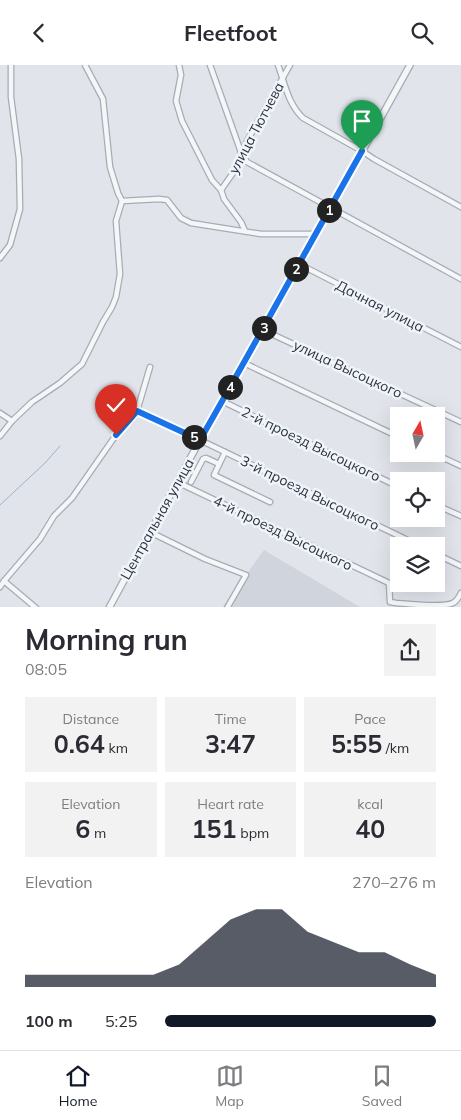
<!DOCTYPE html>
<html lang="en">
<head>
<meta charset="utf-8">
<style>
  :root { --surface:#fff; --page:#f2f2f3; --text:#2b2b33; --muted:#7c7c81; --line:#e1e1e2; --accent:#111827 }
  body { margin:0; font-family:Mulish,sans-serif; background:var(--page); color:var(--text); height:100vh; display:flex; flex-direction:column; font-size:19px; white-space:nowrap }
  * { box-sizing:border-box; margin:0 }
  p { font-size:16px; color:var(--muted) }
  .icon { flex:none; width:28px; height:28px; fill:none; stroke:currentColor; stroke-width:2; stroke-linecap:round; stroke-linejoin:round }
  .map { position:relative; height:542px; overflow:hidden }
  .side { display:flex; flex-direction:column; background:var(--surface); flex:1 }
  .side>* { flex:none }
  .needle { width:32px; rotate:9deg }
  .tools { position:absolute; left:390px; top:342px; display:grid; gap:10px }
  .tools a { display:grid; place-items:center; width:55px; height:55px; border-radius:0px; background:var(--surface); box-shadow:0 5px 20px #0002; font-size:25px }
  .pin { position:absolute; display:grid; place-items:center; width:42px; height:42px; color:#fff; margin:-51px -21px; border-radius:50% 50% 50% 0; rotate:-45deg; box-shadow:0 0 5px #0007 }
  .pin .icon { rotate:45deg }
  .km { position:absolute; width:25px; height:25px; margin:-12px; border-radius:50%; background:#222; color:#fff; font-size:14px; line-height:25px; text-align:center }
  .round { display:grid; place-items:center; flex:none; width:52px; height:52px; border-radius:0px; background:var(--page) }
  .headline { display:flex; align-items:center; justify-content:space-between; height:85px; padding:0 25px }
  h1 { font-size:28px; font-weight:700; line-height:38px }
  .stats { display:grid; grid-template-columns:repeat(3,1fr); gap:8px; height:85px; padding:5px 25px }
  .stats div { display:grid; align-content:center; border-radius:0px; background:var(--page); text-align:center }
  .stats b { font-size:25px; font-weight:700 }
  .stats small { font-size:14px; font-weight:400 }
  .stats p { font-size:14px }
  .chart { height:140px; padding:10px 25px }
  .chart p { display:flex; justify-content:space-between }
  .chart svg { width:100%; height:90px; margin-top:5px; fill:var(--accent); opacity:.7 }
  ul { padding:0 25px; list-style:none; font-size:16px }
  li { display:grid; grid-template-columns:80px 60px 1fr; align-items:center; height:38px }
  li i { height:12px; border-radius:6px; background:var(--accent) }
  header { display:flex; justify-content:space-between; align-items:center; height:65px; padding:0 25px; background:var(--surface); font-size:22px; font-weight:700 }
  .tab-bar { display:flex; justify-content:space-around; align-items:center; height:70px; border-top:1px solid var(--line); background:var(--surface); font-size:14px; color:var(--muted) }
  .tab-bar a { display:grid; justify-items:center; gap:2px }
  .tab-bar .active { color:var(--accent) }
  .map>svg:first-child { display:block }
</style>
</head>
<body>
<header><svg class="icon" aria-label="back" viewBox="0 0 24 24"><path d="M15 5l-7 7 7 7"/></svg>Fleetfoot<svg class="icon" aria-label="search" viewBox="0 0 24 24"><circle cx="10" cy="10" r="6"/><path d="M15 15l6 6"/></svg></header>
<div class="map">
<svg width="461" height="543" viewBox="0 0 461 543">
  <rect width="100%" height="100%" fill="#e1e5eb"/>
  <polygon fill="#cfd4dd" points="264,485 360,542 222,543"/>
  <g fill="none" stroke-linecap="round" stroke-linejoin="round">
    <polyline stroke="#99b3cd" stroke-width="1" points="0,440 45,398 60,381"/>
    <defs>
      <g id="minor">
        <polyline points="85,0 103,34 110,102 118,128 122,136 159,134 167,135 181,153 191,158 261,169 315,169"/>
        <polyline points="179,0 181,10 176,36 182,56 212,115 221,125 224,134 241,157 245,166"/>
        <polyline points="210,0 242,90 247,97 461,214"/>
        <path d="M278,0C285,19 288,39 303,53L362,86L374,94L461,142"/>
        <polyline points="221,125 240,98 242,90 247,76 290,0"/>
        <polyline points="0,193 10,180 20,144 19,94 11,32 11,0"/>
        <polyline points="299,199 461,282"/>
        <polyline points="263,265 461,357"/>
        <polyline points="244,298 399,372"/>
        <polyline points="222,336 399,422"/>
        <polyline points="137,346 200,375 420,481"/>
        <polyline points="0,348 12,356"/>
        <polyline points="0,371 12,356 32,337 60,318 82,299 103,257 112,242 116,232 120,209 116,156 122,136"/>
        <polyline points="225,387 214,410 270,437"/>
        <polyline points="435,389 461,401"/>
        <path d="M177,417L389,518L390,537L396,538C409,539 443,543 453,538C457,536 459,532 461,528"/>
        <polyline points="191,417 203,394 206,393 219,399"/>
        <polyline points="436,440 461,451"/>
        <polyline points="150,467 205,494 246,510 227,543"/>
        <polyline points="436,489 461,501"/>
        <polyline points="4,516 40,474 54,451 72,433 116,370 137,346 150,302"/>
        <polyline points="0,522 4,516 36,543"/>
      </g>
      <polyline id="tertiary" points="109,543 200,375 277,240 410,0"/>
    </defs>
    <use href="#minor" stroke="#a6acb6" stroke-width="7"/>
    <use href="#tertiary" stroke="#a6acb6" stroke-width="8"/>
    <use href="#minor" stroke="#f4f6f8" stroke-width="4.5"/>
    <use href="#tertiary" stroke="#f4f6f8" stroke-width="5.5"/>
  </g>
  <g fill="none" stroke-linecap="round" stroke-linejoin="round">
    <defs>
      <path id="route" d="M116,370L137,346L200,375C255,279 308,182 362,86"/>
    </defs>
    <use href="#route" stroke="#fff" stroke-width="10"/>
    <use href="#route" stroke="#1a73e8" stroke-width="6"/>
  </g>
  <g text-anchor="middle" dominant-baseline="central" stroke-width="5" stroke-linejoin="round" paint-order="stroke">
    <g font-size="14" fill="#283244" stroke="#f1f4f8">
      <text transform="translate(256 63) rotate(-62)">улица Тютчева</text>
      <text transform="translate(380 241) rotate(27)">Дачная улица</text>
      <text transform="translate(348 304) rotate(25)">улица Высоцкого</text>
      <text transform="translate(311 379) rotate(26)">2-й проезд Высоцкого</text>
      <text transform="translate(310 428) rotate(26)">3-й проезд Высоцкого</text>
      <text transform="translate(157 454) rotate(-61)">Центральная улица</text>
      <text transform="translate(283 468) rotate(26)">4-й проезд Высоцкого</text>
    </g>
  </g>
</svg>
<div class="tools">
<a><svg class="needle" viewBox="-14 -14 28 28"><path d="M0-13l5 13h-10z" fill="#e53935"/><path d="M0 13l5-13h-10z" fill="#7c7c81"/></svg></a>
<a><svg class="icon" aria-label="locate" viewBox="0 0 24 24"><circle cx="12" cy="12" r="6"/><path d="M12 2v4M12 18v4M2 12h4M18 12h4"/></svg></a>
<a><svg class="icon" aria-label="layers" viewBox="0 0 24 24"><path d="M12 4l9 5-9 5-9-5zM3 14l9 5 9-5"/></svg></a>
</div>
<div class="pin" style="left:362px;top:86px;background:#1e9e55"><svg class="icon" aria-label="arrive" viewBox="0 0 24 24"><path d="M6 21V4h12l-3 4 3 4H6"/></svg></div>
<div class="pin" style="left:116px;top:370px;background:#d93025"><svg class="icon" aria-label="check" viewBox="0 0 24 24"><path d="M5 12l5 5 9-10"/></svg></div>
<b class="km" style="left:329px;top:145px">1</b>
<b class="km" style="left:296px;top:204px">2</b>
<b class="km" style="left:264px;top:263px">3</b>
<b class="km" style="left:230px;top:322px">4</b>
<b class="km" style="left:194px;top:372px">5</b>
</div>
<section class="side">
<div class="headline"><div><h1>Morning run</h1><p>08:05</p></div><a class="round"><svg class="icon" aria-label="share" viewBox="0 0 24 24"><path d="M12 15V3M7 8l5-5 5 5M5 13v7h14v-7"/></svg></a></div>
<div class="stats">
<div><p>Distance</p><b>0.64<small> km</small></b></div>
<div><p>Time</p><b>3:47</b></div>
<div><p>Pace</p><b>5:55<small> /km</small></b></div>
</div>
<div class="stats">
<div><p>Elevation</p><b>6<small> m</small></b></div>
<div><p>Heart rate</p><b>151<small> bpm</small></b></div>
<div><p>kcal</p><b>40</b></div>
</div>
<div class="chart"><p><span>Elevation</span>270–276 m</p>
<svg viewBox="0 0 160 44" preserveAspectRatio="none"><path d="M0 44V38L10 38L20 38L30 38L40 38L50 38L60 33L70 22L80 11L90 6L100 6L110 17L120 22L130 27L140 27L150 33L160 38V44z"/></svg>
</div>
<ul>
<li><b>100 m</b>5:25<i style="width:100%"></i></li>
</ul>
</section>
<nav class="tab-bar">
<a class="active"><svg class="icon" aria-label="home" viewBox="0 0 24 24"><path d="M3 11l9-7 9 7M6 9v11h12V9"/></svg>Home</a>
<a><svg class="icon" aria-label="map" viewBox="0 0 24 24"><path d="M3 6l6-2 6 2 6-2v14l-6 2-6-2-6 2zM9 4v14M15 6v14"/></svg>Map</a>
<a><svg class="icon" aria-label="saved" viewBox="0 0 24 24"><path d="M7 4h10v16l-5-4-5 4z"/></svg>Saved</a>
</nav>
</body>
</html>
